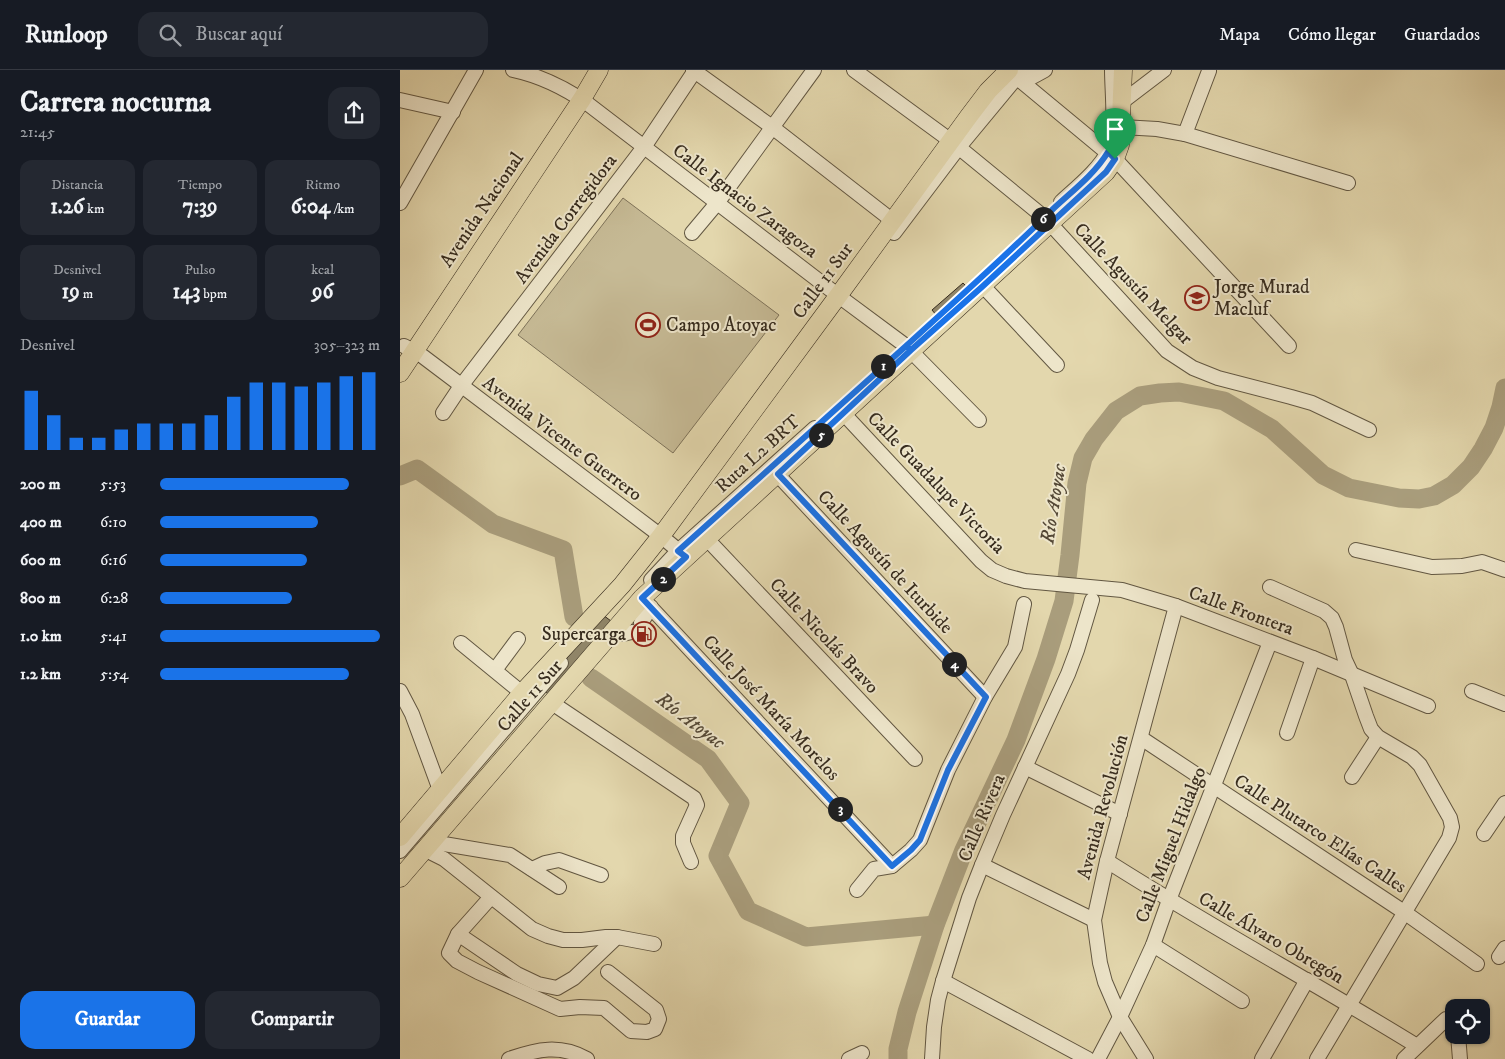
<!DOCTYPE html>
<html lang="es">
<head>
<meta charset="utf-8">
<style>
  :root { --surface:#171b24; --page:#242831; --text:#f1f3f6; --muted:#9ea1a6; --line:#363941; --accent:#1a73e8 }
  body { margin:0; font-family:"IM FELL DW Pica",serif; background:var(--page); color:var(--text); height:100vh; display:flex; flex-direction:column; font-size:19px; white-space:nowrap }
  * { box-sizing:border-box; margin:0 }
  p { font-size:16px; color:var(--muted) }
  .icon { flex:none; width:28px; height:28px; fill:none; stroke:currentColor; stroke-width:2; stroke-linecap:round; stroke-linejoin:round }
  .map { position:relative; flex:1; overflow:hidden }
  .details { display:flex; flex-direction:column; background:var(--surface); width:400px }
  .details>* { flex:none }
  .controls { position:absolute; left:1045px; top:929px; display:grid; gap:10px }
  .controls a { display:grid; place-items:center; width:45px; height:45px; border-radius:10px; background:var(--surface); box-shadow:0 1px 4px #0004; font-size:25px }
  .pin { position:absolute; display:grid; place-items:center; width:42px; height:42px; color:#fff; margin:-51px -21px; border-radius:50% 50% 50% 0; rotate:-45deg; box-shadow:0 0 5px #0007 }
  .pin .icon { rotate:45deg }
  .km { position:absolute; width:25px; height:25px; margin:-12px; border-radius:50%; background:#222; color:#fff; font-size:14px; line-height:25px; text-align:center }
  .round { display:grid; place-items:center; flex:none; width:52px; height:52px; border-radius:15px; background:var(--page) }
  .summary { display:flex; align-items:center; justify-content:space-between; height:85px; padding:0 20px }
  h1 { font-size:28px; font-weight:800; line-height:38px }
  .stats { display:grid; grid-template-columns:repeat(3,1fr); gap:8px; height:85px; padding:5px 20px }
  .stats div { display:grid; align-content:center; border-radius:12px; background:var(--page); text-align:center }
  .stats b { font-size:21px; font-weight:800 }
  .stats small { font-size:14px; font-weight:400 }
  .stats p { font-size:14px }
  .chart { height:140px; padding:10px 20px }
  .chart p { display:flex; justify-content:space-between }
  .chart svg { width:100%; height:90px; margin-top:5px; stroke:var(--accent); stroke-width:6 }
  .button { display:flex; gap:10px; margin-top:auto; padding:10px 20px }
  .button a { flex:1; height:58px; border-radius:15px; background:var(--accent); color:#fff; font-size:20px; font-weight:800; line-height:58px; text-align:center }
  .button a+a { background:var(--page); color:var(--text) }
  ul { padding:0 20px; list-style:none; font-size:16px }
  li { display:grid; grid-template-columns:80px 60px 1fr; align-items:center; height:38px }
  li i { height:12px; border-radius:6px; background:var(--accent) }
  header { display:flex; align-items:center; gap:30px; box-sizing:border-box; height:70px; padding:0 25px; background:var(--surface); border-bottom:1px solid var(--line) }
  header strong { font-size:24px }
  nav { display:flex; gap:28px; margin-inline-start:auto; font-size:18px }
  .search { width:350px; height:45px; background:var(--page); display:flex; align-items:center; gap:12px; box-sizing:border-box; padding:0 18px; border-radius:15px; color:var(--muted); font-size:19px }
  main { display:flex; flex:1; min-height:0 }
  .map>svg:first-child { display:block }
</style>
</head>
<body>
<header>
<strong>Runloop</strong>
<div class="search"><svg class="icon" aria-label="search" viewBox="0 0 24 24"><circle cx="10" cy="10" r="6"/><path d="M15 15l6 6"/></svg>Buscar aquí</div>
<nav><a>Mapa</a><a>Cómo llegar</a><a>Guardados</a></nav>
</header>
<main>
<section class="details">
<div class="summary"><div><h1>Carrera nocturna</h1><p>21:45</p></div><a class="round"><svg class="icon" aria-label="share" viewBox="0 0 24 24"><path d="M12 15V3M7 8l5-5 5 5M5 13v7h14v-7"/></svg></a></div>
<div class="stats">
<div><p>Distancia</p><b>1.26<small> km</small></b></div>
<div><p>Tiempo</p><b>7:39</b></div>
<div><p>Ritmo</p><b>6:04<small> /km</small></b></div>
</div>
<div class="stats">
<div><p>Desnivel</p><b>19<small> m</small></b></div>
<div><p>Pulso</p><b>143<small> bpm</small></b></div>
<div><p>kcal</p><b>96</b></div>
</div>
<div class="chart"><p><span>Desnivel</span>305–323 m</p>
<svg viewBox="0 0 160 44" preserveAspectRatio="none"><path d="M5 44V15M15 44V27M25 44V38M35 44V38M45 44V34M55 44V31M65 44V31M75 44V31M85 44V27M95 44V18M105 44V11M115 44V11M125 44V13M135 44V11M145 44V8M155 44V6"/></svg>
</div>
<ul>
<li><b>200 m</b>5:53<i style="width:86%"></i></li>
<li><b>400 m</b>6:10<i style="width:72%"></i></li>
<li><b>600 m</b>6:16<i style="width:67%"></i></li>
<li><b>800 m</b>6:28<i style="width:60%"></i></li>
<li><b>1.0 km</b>5:41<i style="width:100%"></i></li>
<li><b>1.2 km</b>5:54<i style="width:86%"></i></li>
</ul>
<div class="button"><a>Guardar</a><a>Compartir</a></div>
</section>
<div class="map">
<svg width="1105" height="989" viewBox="0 0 1105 989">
  <rect width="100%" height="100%" fill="#e3d7ad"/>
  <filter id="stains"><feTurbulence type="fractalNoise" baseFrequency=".004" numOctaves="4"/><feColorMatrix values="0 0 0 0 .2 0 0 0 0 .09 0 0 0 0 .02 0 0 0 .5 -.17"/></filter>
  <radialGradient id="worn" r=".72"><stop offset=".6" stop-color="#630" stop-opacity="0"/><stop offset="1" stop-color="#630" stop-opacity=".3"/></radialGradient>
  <polygon fill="#c6ba95" stroke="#7e735a" points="223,128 379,245 273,383 118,265"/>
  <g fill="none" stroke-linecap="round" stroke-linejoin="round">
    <g stroke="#a99d7c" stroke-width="19">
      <polyline points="0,406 17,399 93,454 163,480 174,547"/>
      <polyline points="191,608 308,689 340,733 318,786 348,841 406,867 535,855"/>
      <polyline points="498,989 498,979 507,942 535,855 564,780 616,670 646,589 664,531 670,485 677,413 683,388 694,369 716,341 740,326 760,323 779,322 824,331 872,359 923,405 949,418 999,428 1019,429 1034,426 1053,415 1071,397 1083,379 1094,358 1101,337 1105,318"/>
    </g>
  </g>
  <g fill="#908568" stroke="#372c1e">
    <polygon points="563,213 568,218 537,246 532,240"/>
    <polygon points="203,545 211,551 148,624 141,618"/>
    <polygon points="239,551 255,566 247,576 230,561"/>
  </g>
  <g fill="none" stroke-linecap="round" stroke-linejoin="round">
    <defs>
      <g id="minor">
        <path d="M113,0C141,6 165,18 188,34L444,230L506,276L579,350"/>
        <polyline points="293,0 372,57 493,151"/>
        <polyline points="454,0 551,71 645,148 767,281 793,298 818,308 891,327 912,333 969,360"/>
        <polyline points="610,2 715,89 889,276"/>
        <polyline points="623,12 645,0"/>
        <polyline points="0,30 53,42"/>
        <polyline points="722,32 764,0"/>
        <polyline points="722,57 757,59 785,64 948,113"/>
        <polyline points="785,64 809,1"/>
        <path d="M661,132C675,119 701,98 708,81C717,62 712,22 712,0"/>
        <polyline points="0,133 76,0"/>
        <polyline points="292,163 318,132 414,0"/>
        <polyline points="494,163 559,77 617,7 625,0"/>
        <polyline points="583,216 657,295"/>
        <polyline points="4,276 21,285 261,466 286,487"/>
        <polyline points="43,343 61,316 244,77 294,2"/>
        <polyline points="444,344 581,491 592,500 606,506 625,511 722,520 776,536 913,588 1028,636"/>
        <polyline points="377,404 585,627"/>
        <polyline points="307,469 515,689"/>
        <polyline points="956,480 1032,497 1062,496 1082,492 1105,500"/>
        <polyline points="251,510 278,481 415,358"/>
        <polyline points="870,517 924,541 932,548 936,557 945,590 952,605 966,646 971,659 978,667 1012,687 1020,695 1050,748 1052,757 1049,768 917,989"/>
        <polyline points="242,528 492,796"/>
        <polyline points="241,553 251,537"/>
        <polyline points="213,561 223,564 232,562"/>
        <polyline points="61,573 122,623"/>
        <polyline points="95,600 118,569"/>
        <polyline points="0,621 12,644 40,720"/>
        <polyline points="1072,621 1105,634"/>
        <polyline points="152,633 294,728 297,735 283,766 283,773 291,792"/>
        <polyline points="887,663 913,588"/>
        <polyline points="741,668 1004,842 1077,894"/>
        <polyline points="625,697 720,744"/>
        <polyline points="952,707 978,667"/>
        <polyline points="1084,764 1105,733"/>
        <polyline points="32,772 110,785 159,817"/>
        <polyline points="26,780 44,789 132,859 148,866 163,870 182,870 206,867 217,867 254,874"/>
        <polyline points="0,781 161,593"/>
        <path d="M707,791C809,856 915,913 1017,976"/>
        <polyline points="582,795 694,850"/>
        <polyline points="132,799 145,793 159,790 201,805"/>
        <polyline points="457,820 474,799 492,796 511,780 520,770 548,700 585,627 615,577 624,534"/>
        <polyline points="91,827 58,864 117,904 138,914 157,918 174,908 217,867"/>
        <polyline points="58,864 49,883 57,891 78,902 160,939 180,937 204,938 231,961 247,962 255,959 259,949 256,940 208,902"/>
        <polyline points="753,875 842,931"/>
        <polyline points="1099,887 1105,878"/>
        <polyline points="543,911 688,989"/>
        <polyline points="1058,965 1060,989"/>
        <path d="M109,989C137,979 160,974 187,989"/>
        <polyline points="449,989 462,983"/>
        <polyline points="532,989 534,957 538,930 543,911 569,828 582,795 603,745 668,604 677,580 692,530"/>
        <polyline points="698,989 720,947 753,875 769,830 870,572"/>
        <polyline points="746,989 720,947 705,912 700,893 694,850 707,791 776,536"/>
        <polyline points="862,989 907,910"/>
        <polyline points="1004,989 1046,949 1054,949"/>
      </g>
      <g id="major">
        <polyline points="0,303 182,29 199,0"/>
        <polyline points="0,767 122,623 222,515 261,466 438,226 569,46 588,21 609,0"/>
        <polyline points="0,808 242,528 706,102 715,89 720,75 723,0"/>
      </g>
    </defs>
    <use href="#minor" stroke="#625742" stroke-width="16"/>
    <use href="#major" stroke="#372c1e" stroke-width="19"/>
    <use href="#minor" stroke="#ede5ca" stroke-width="14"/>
    <use href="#major" stroke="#e3d7ad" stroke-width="18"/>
  </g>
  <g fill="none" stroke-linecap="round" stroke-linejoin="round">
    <defs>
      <path id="route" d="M715,89L706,102L583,216L511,280L506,276L278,481L286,487L242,528L492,796L511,780L520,770L548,700L586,627L378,404L511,280L506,276C555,231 605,187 652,140C671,122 694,105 708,82L715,89"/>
    </defs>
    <use href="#route" stroke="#fff" stroke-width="10"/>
    <use href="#route" stroke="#1a73e8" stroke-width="6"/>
  </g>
  <defs>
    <symbol id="school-ring" viewBox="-11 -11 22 22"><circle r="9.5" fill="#ede5ca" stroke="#8f2418" stroke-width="1.5"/><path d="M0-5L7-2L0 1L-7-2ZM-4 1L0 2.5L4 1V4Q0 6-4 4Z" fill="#8f2418"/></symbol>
    <symbol id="stadium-ring" viewBox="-11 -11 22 22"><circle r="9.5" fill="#ede5ca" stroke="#8f2418" stroke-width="1.5"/><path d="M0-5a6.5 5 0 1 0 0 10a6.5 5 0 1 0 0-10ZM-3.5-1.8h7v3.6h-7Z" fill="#8f2418"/></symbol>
    <symbol id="fuel-ring" viewBox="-11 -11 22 22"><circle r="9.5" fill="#ede5ca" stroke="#8f2418" stroke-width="1.5"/><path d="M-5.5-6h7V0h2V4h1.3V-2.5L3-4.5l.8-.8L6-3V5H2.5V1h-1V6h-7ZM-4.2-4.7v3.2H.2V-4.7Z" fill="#8f2418"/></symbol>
  </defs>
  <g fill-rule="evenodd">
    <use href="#school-ring" x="783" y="214" width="28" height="28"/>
    <use href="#stadium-ring" x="234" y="241" width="28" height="28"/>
    <use href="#fuel-ring" x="230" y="550" width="28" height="28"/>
  </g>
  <g text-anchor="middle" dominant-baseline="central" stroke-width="4" stroke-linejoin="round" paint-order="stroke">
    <g font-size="19" fill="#372c1e" stroke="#ede5ca">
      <text transform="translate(345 131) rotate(37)">Calle Ignacio Zaragoza</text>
      <text transform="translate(82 140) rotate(-56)">Avenida Nacional</text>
      <text transform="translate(166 149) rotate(-53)">Avenida Corregidora</text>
      <text transform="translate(423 211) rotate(-54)">Calle 11 Sur</text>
      <text transform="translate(733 214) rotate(46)">Calle Agustín Melgar</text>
      <text transform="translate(162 369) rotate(37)">Avenida Vicente Guerrero</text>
      <text transform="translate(358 384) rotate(-42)">Ruta L2 BRT</text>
      <text transform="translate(536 413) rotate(46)">Calle Guadalupe Victoria</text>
      <text transform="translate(485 492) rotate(47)">Calle Agustín de Iturbide</text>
      <text transform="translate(841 541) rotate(20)">Calle Frontera</text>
      <text transform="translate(424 566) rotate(47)">Calle Nicolás Bravo</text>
      <text transform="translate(130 626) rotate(-49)">Calle 11 Sur</text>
      <text transform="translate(371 638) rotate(47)">Calle José María Morelos</text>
      <text transform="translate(703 737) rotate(-75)">Avenida Revolución</text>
      <text transform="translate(582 748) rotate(-67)">Calle Rivera</text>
      <text transform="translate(920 764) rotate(33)">Calle Plutarco Elías Calles</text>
      <text transform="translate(771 775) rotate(-69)">Calle Miguel Hidalgo</text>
      <text transform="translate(871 868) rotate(30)">Calle Álvaro Obregón</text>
    </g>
    <g font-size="19" fill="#372c1e" stroke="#ede5ca" text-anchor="start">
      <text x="814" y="217">Jorge Murad<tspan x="814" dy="22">Macluf</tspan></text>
      <text x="266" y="255">Campo Atoyac</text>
      <text x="226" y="564" text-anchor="end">Supercarga</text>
    </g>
    <g font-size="20" font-style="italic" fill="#544836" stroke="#ede5ca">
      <text transform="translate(654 434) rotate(-81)">Río Atoyac</text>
      <text transform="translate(290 651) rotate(37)">Río Atoyac</text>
    </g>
  </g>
  <rect width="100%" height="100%" filter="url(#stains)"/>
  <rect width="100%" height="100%" fill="url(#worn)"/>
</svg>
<div class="controls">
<a><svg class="icon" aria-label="locate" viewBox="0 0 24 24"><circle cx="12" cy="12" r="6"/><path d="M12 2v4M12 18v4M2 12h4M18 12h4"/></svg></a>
</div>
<div class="pin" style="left:715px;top:89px;background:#1e9e55"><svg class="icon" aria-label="arrive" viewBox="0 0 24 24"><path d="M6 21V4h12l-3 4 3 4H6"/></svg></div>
<b class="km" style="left:483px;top:296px">1</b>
<b class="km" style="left:263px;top:509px">2</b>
<b class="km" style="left:440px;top:739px">3</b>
<b class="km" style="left:554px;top:594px">4</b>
<b class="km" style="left:421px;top:365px">5</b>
<b class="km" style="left:643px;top:149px">6</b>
</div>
</main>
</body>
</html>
